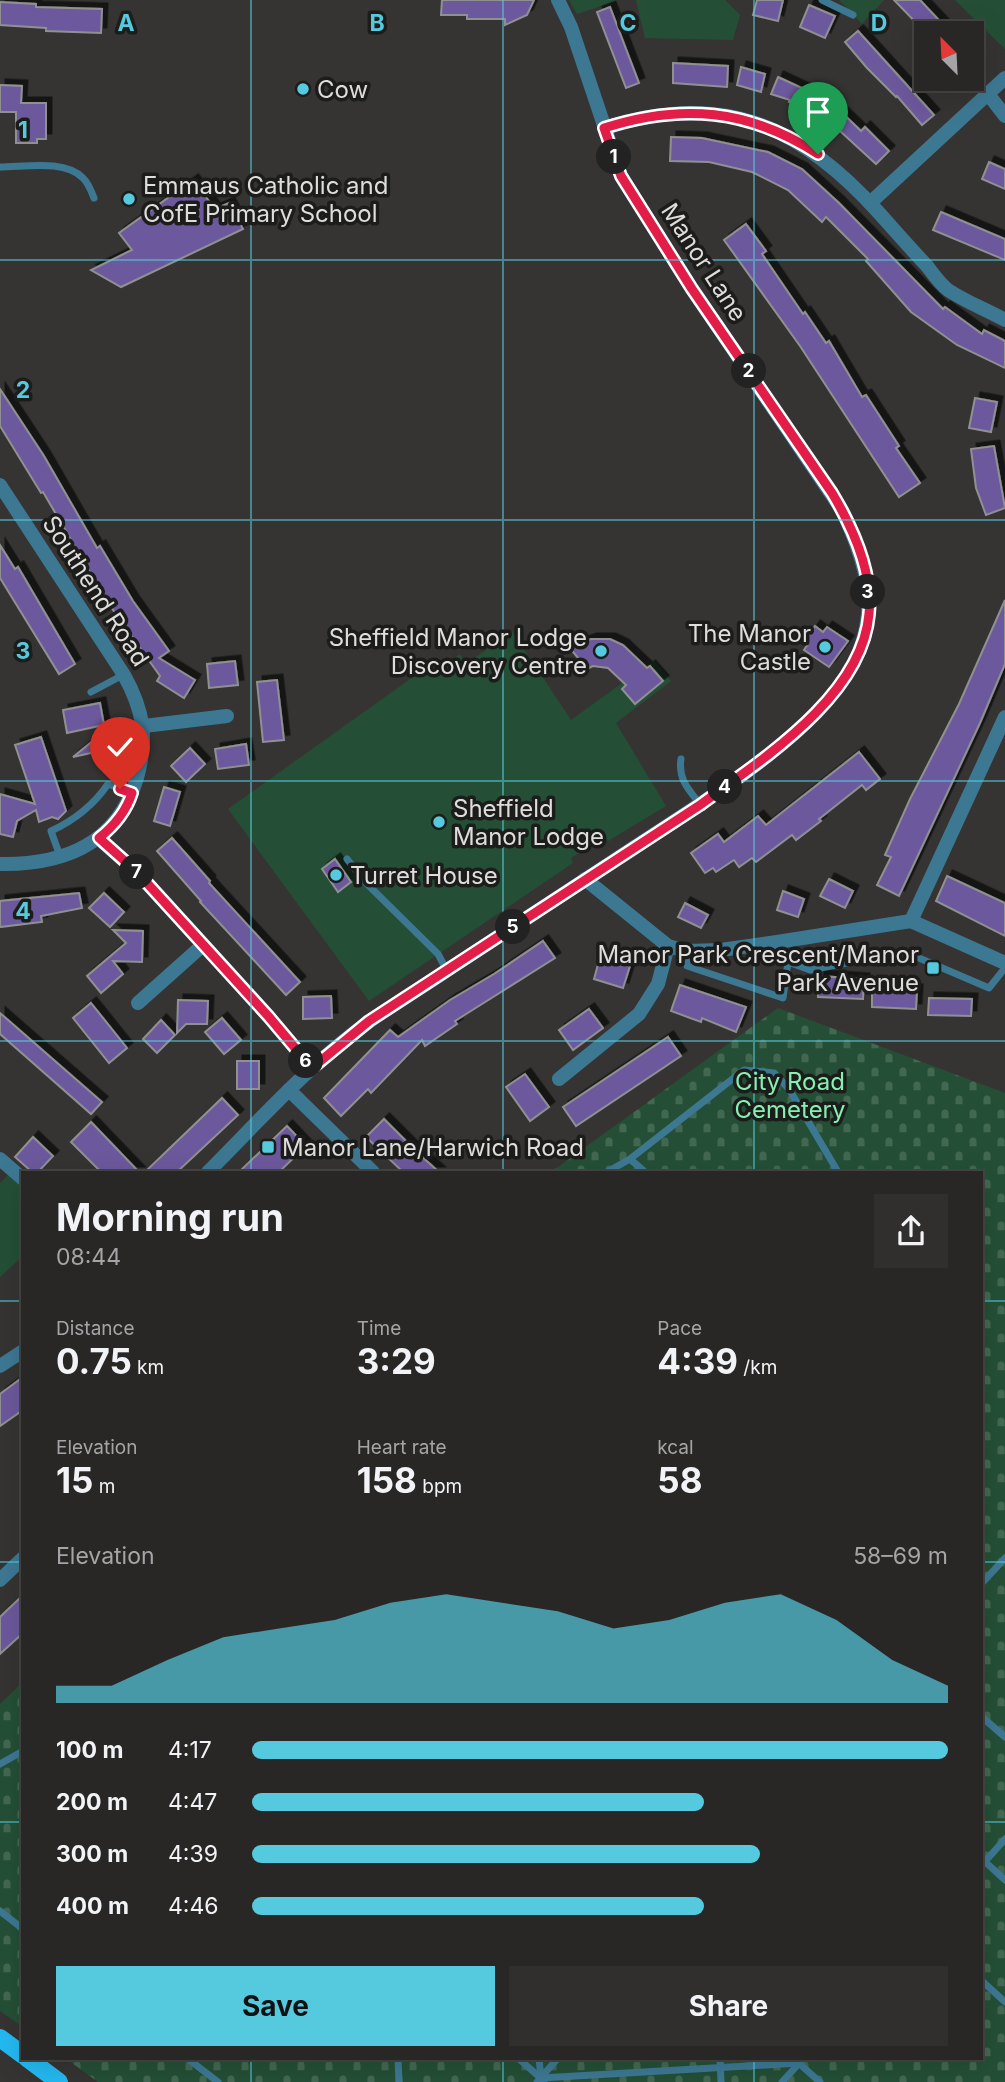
<!DOCTYPE html>
<html lang="en">
<head>
<meta charset="utf-8">
<style>
  :root { --surface:#282726; --page:#302f2e; --text:#f1f3f6; --muted:#a5a5a7; --line:#444443; --accent:#55cade }
  body { margin:0; font-family:Inter,sans-serif; background:var(--page); color:var(--text); height:100vh; display:flex; flex-direction:column; font-size:26px; white-space:nowrap }
  * { box-sizing:border-box; margin:0 }
  p { font-size:23px; color:var(--muted) }
  .icon { flex:none; width:38px; height:38px; fill:none; stroke:currentColor; stroke-width:2; stroke-linecap:round; stroke-linejoin:round }
  .map { position:relative; flex:1; overflow:hidden }
  .panel { position:absolute; left:21px; top:1171px; width:962px; height:889px; display:flex; flex-direction:column; background:var(--surface); border-radius:0px; box-shadow:0 7px 28px #0002,0 0 0 2px var(--line) }
  .panel>* { flex:none }
  .needle { width:46px; rotate:336deg }
  .buttons { position:absolute; left:914px; top:21px; display:grid; gap:14px }
  .buttons a { display:grid; place-items:center; width:70px; height:70px; border-radius:0px; background:var(--surface); box-shadow:0 7px 28px #0002,0 0 0 2px var(--line); font-size:35px }
  .pin { position:absolute; display:grid; place-items:center; width:60px; height:60px; color:#fff; margin:-72px -30px; border-radius:50% 50% 50% 0; rotate:-45deg; box-shadow:0 0 7px #0007 }
  .pin .icon { rotate:45deg }
  .km { position:absolute; width:35px; height:35px; margin:-18px; border-radius:50%; background:#222; color:#fff; font-size:19px; line-height:35px; text-align:center }
  .round { display:grid; place-items:center; flex:none; width:74px; height:74px; border-radius:0px; background:var(--page) }
  .headline { display:flex; align-items:center; justify-content:space-between; height:119px; padding:0 35px }
  h1 { font-size:38px; font-weight:700; line-height:52px }
  .figures { display:grid; grid-template-columns:repeat(3,1fr); gap:10px; height:119px; padding:7px 35px }
  .figures div { display:grid; align-content:center }
  .figures b { font-size:35px; font-weight:700 }
  .figures small { font-size:19px; font-weight:400 }
  .figures p { font-size:19px }
  .chart { height:196px; padding:14px 35px }
  .chart p { display:flex; justify-content:space-between }
  .chart svg { width:100%; height:126px; margin-top:7px; fill:var(--accent); opacity:.7 }
  .primary-button { display:flex; gap:14px; margin-top:auto; padding:14px 35px }
  .primary-button a { flex:1; height:80px; border-radius:0px; background:var(--accent); color:#111; font-size:28px; font-weight:700; line-height:80px; text-align:center }
  .primary-button a+a { background:var(--page); color:var(--text) }
  ul { padding:0 35px; list-style:none; font-size:23px }
  li { display:grid; grid-template-columns:112px 84px 1fr; align-items:center; height:52px }
  li i { height:18px; border-radius:9px; background:var(--accent) }
  .map>svg:first-child { display:block }
</style>
</head>
<body>
<div class="map">
<svg width="1005" height="2082" viewBox="0 0 1005 2082">
  <defs>
    <pattern id="cemetery-stones" width="16" height="16" patternUnits="userSpaceOnUse" patternTransform="scale(1.75)"><rect width="16" height="16" fill="#244f36"/><path d="M2 7V4a2 2 0 0 1 4 0v3zM10 15v-3a2 2 0 0 1 4 0v3z" fill="#436852"/></pattern>
    <filter id="shadow"><feDropShadow dx="5.5" dy="-5.5" stdDeviation="0" flood-color="#0009"/></filter>
  </defs>
  <rect width="100%" height="100%" fill="#353432"/>
  <g fill="#244f36">
    <polygon points="569,0 619,0 577,14"/>
    <polygon points="636,0 725,0 740,15 733,40 645,38"/>
    <polygon points="839,0 884,0 862,24"/>
    <polygon points="955,0 1005,0 1005,49"/>
    <polygon points="512,631 571,720 654,660 671,681 616,723 666,806 608,841 605,837 571,858 573,863 369,1001 228,809 420,672 431,677 428,667 433,663 444,664 460,654 466,664"/>
    <polygon points="8,1175 23,1188 23,1256 0,1277 0,1183"/>
  </g>
  <g fill="url(#cemetery-stones)">
    <polygon points="778,1008 1005,1093 1005,2082 98,2082 65,2058 982,2058 982,1172 551,1172"/>
    <polygon points="23,1682 23,2027 0,2011 0,1704"/>
  </g>
  <g fill="#6c599c" stroke="#909092" stroke-width="2" filter="url(#shadow)">
    <polygon points="442,0 534,0 527,15 505,25 505,19 467,19 467,15 441,15"/>
    <polygon points="757,0 783,0 778,21 753,15"/>
    <polygon points="894,0 920,0 951,33 926,33"/>
    <polygon points="0,2 36,4 36,7 102,9 101,33 46,31 46,28 0,25"/>
    <polygon points="809,5 835,16 825,38 800,27"/>
    <polygon points="610,7 639,83 626,88 597,12"/>
    <polygon points="858,31 934,115 922,125 897,96 896,97 867,68 845,42"/>
    <polygon points="673,63 728,66 727,87 673,83"/>
    <polygon points="741,67 765,74 761,92 737,85"/>
    <polygon points="778,77 830,101 861,131 865,127 889,151 876,164 828,120 789,102 790,100 771,94"/>
    <polygon points="0,85 22,86 21,103 46,103 46,139 37,139 37,143 16,143 16,112 0,112"/>
    <polygon points="671,137 702,138 768,152 802,169 839,203 943,309 945,307 982,334 984,330 1005,341 1005,368 957,345 911,312 866,261 868,259 826,217 822,222 788,190 752,172 709,162 670,161"/>
    <polygon points="989,162 1005,169 1005,189 982,179"/>
    <polygon points="193,180 215,209 229,203 243,229 121,287 91,270 132,250 119,233"/>
    <polygon points="941,212 1005,239 1005,260 933,230"/>
    <polygon points="746,224 766,251 762,254 803,314 805,312 826,343 829,341 862,397 866,395 899,446 896,448 920,483 899,497 800,346 724,240"/>
    <polygon points="0,389 44,456 97,548 100,546 133,601 169,651 159,658 195,680 184,698 157,681 160,676 108,603 43,492 41,493 0,426"/>
    <polygon points="975,398 997,402 991,432 969,428"/>
    <polygon points="994,446 1005,508 986,515 976,488 971,449"/>
    <polygon points="0,545 15,569 18,567 75,664 59,674 0,578"/>
    <polygon points="1005,600 1005,664 980,723 899,896 877,885 891,857 885,855 910,799 959,704"/>
    <polygon points="815,626 823,632 827,627 848,641 829,667 804,650 808,644 804,641"/>
    <polygon points="591,639 610,639 623,645 647,668 650,666 663,681 635,704 622,689 626,685 608,668 593,666 587,669 569,647"/>
    <polygon points="235,661 238,685 209,688 207,664"/>
    <polygon points="277,680 284,740 263,742 257,682"/>
    <polygon points="100,703 104,725 67,733 63,710"/>
    <polygon points="105,731 109,749 73,757"/>
    <polygon points="41,737 66,811 58,819 52,817 39,822 36,810 17,821 13,837 0,834 0,794 35,804 15,745"/>
    <polygon points="246,744 249,765 218,769 215,749"/>
    <polygon points="190,748 205,764 186,782 171,766"/>
    <polygon points="859,752 880,779 866,790 862,785 819,819 821,821 796,840 792,835 756,862 752,858 739,867 734,860 716,872 713,868 705,873 691,853 718,834 724,842 758,816 766,825"/>
    <polygon points="164,787 180,792 170,826 154,821"/>
    <polygon points="172,838 210,881 209,883 300,982 286,995 200,902 201,901 157,851"/>
    <polygon points="335,859 351,882 338,892 322,869"/>
    <polygon points="947,876 1005,903 1005,936 936,901"/>
    <polygon points="829,879 853,891 845,908 820,896"/>
    <polygon points="783,891 804,899 798,917 777,910"/>
    <polygon points="79,893 82,908 41,916 42,922 0,927 0,901"/>
    <polygon points="104,893 124,912 110,927 89,908"/>
    <polygon points="685,903 708,915 701,928 678,917"/>
    <polygon points="113,930 143,931 142,962 113,961 123,974 101,993 87,976 126,943"/>
    <polygon points="543,941 555,958 455,1021 457,1024 425,1046 422,1040 371,1093 368,1089 341,1116 324,1098 390,1030 398,1037 450,1000 494,974"/>
    <polygon points="600,957 630,966 623,988 594,979"/>
    <polygon points="819,976 864,979 863,999 818,997"/>
    <polygon points="680,985 746,1007 736,1032 702,1018 701,1022 671,1011"/>
    <polygon points="872,989 917,990 916,1009 872,1007"/>
    <polygon points="331,996 332,1018 303,1019 303,997"/>
    <polygon points="929,998 972,999 971,1016 928,1015"/>
    <polygon points="178,1000 208,1001 207,1024 186,1024 177,1033"/>
    <polygon points="91,1003 127,1048 109,1063 73,1018"/>
    <polygon points="589,1009 603,1028 573,1050 559,1030"/>
    <polygon points="0,1013 102,1102 91,1114 0,1034"/>
    <polygon points="222,1018 241,1040 224,1054 205,1032"/>
    <polygon points="161,1020 175,1035 157,1053 143,1039"/>
    <polygon points="668,1037 681,1056 576,1126 563,1107"/>
    <rect x="237" y="1061" width="22" height="28"/>
    <polygon points="525,1074 549,1107 530,1121 506,1087"/>
    <polygon points="222,1098 238,1115 177,1172 145,1172"/>
    <polygon points="384,1119 420,1155 439,1172 403,1172 366,1137"/>
    <polygon points="91,1122 139,1172 101,1172 71,1142"/>
    <polygon points="287,1126 306,1146 279,1172 239,1172"/>
    <polygon points="33,1137 53,1156 38,1172 32,1172 15,1157"/>
    <polygon points="23,1377 23,1410 0,1426 0,1394"/>
    <polygon points="23,1595 23,1633 0,1654 0,1617"/>
  </g>
  <g fill="none" stroke-linecap="round" stroke-linejoin="round">
    <g stroke="#3d7893" stroke-width="7">
      <polyline points="822,0 853,15"/>
      <path d="M0,167C24,167 65,159 83,178C89,184 91,191 94,198"/>
      <polyline points="91,692 123,675"/>
      <polyline points="110,756 141,757"/>
      <path d="M681,759C678,779 688,789 700,804"/>
      <path d="M60,856L51,831C75,820 93,806 108,784L132,793"/>
      <polyline points="347,859 364,881 438,954 447,971"/>
      <polyline points="777,943 788,962 810,970 905,952 989,988 1005,968"/>
      <polyline points="686,951 687,966 783,998 788,962"/>
      <polyline points="630,1159 744,1070 774,1073 789,1089 838,1172"/>
      <polyline points="607,1172 630,1159 645,1172"/>
      <polyline points="982,1583 1005,1558"/>
      <polyline points="982,1717 1005,1737"/>
      <polyline points="0,1764 23,1751"/>
      <polyline points="982,1859 1005,1880"/>
      <polyline points="982,1865 1005,1839"/>
      <polyline points="0,1911 23,1929"/>
      <polyline points="982,1981 1005,2002"/>
      <polyline points="187,2058 218,2082"/>
      <polyline points="398,2058 399,2082"/>
      <polyline points="518,2058 544,2081"/>
      <polyline points="539,2058 541,2078"/>
      <polyline points="720,2058 721,2082"/>
      <polyline points="793,2058 820,2082"/>
      <polyline points="541,2078 799,2063"/>
      <polyline points="537,2082 558,2058"/>
      <polyline points="782,2082 804,2058"/>
    </g>
    <g stroke="#3d7893" stroke-width="14">
      <polyline points="988,94 1005,116"/>
      <path d="M605,128C723,90 800,125 880,214C896,232 911,249 927,266C933,274 940,284 948,290C966,302 987,310 1005,320"/>
      <polyline points="870,203 1005,78"/>
      <path d="M0,485L124,675C144,711 148,738 137,778C117,844 65,865 0,864"/>
      <polyline points="144,726 227,716"/>
      <polyline points="98,838 137,872 269,1017 312,1068"/>
      <polyline points="585,879 668,946 686,951 721,950 777,942 911,921 1005,963"/>
      <polyline points="911,921 1005,717"/>
      <polyline points="138,1003 203,945"/>
      <polyline points="559,1079 639,1014 658,984 668,946"/>
      <polyline points="289,1090 373,1172"/>
      <polyline points="0,1159 23,1179"/>
      <path d="M208,1172C260,1120 309,1064 370,1021C395,1003 423,987 449,969C512,927 576,886 639,844C705,801 814,735 852,666C882,611 866,562 842,510L692,289L621,176L571,27L558,0"/>
      <polyline points="0,1366 23,1351"/>
      <polyline points="0,1580 23,1558"/>
    </g>
    <g stroke="#23b9f1" stroke-width="18">
      <polyline points="0,2038 23,2055"/>
      <polyline points="27,2058 59,2082"/>
    </g>
  </g>
  <g fill="none" stroke-linecap="round" stroke-linejoin="round">
    <defs>
      <path id="route" d="M120,789L132,793C126,812 114,826 99,838L137,872L269,1017L312,1068L369,1021L700,805C761,760 862,697 869,614C873,572 853,528 832,493L692,289L621,176L604,128C682,103 749,109 818,154"/>
    </defs>
    <use href="#route" stroke="#fff" stroke-width="14"/>
    <use href="#route" stroke="#e11d48" stroke-width="9"/>
  </g>
  <path fill="none" stroke="#55cade" stroke-width="2" stroke-opacity="0.55" d="M251,0V1172M503,0V1172M754,0V1172M0,260H1005M0,520H1005M0,781H1005M0,1041H1005M0,1301H23M982,1301H1005M0,1562H23M982,1562H1005M0,1822H23M982,1822H1005M251,2058V2082M503,2058V2082M754,2058V2082"/>
  <g fill="#55cade" stroke="#1c1c1b" stroke-width="2.5">
    <circle cx="303" cy="89" r="7"/>
    <circle cx="129" cy="199" r="7"/>
    <circle cx="825" cy="647" r="7"/>
    <circle cx="601" cy="651" r="7"/>
    <circle cx="439" cy="822" r="7"/>
    <circle cx="336" cy="875" r="7"/>
    <rect x="926" y="961" width="14" height="14" rx="3.5"/>
    <rect x="261" y="1140" width="14" height="14" rx="3.5"/>
  </g>
  <g text-anchor="middle" dominant-baseline="central" stroke-width="7" stroke-linejoin="round" paint-order="stroke">
    <g font-size="24" fill="#dedddc" stroke="#1c1c1b" text-anchor="start">
      <text x="317" y="89">Cow</text>
      <text x="143" y="185">Emmaus Catholic and<tspan x="143" dy="28">CofE Primary School</tspan></text>
      <text x="811" y="633" text-anchor="end">The Manor<tspan x="811" dy="28">Castle</tspan></text>
      <text x="587" y="637" text-anchor="end">Sheffield Manor Lodge<tspan x="587" dy="28">Discovery Centre</tspan></text>
      <text x="453" y="808">Sheffield<tspan x="453" dy="28">Manor Lodge</tspan></text>
      <text x="350" y="875">Turret House</text>
      <text x="919" y="954" text-anchor="end">Manor Park Crescent/Manor<tspan x="919" dy="28">Park Avenue</tspan></text>
      <text x="282" y="1147">Manor Lane/Harwich Road</text>
    </g>
    <g font-size="24" fill="#dedddc" stroke="#1c1c1b">
      <text transform="translate(704 262) rotate(57)">Manor Lane</text>
      <text transform="translate(96 591) rotate(57)">Southend Road</text>
    </g>
    <g font-size="24" fill="#84f1b1" stroke="#1c1c1b">
      <text x="790" y="1081">City Road<tspan x="790" dy="28">Cemetery</tspan></text>
    </g>
  </g>
  <g font-size="23" text-anchor="middle" font-weight="bold" fill="#55cade" stroke="#1c1c1b" stroke-width="7" stroke-linejoin="round" paint-order="stroke">
    <text x="126" y="31">A</text>
    <text x="377" y="31">B</text>
    <text x="628" y="31">C</text>
    <text x="879" y="31">D</text>
    <text x="23" y="138">1</text>
    <text x="23" y="398">2</text>
    <text x="23" y="659">3</text>
    <text x="23" y="919">4</text>
  </g>
</svg>
<div class="buttons">
<a><svg class="needle" viewBox="-14 -14 28 28"><path d="M0-13l5 13h-10z" fill="#e53935"/><path d="M0 13l5-13h-10z" fill="#a5a5a7"/></svg></a>
</div>
<div class="pin" style="left:818px;top:154px;background:#1e9e55"><svg class="icon" aria-label="arrive" viewBox="0 0 24 24"><path d="M6 21V4h12l-3 4 3 4H6"/></svg></div>
<div class="pin" style="left:120px;top:789px;background:#d93025"><svg class="icon" aria-label="check" viewBox="0 0 24 24"><path d="M5 12l5 5 9-10"/></svg></div>
<b class="km" style="left:614px;top:157px">1</b>
<b class="km" style="left:749px;top:371px">2</b>
<b class="km" style="left:868px;top:592px">3</b>
<b class="km" style="left:725px;top:787px">4</b>
<b class="km" style="left:513px;top:927px">5</b>
<b class="km" style="left:306px;top:1061px">6</b>
<b class="km" style="left:137px;top:872px">7</b>
<section class="panel">
<div class="headline"><div><h1>Morning run</h1><p>08:44</p></div><a class="round"><svg class="icon" aria-label="share" viewBox="0 0 24 24"><path d="M12 15V3M7 8l5-5 5 5M5 13v7h14v-7"/></svg></a></div>
<div class="figures">
<div><p>Distance</p><b>0.75<small> km</small></b></div>
<div><p>Time</p><b>3:29</b></div>
<div><p>Pace</p><b>4:39<small> /km</small></b></div>
</div>
<div class="figures">
<div><p>Elevation</p><b>15<small> m</small></b></div>
<div><p>Heart rate</p><b>158<small> bpm</small></b></div>
<div><p>kcal</p><b>58</b></div>
</div>
<div class="chart"><p><span>Elevation</span>58–69 m</p>
<svg viewBox="0 0 160 44" preserveAspectRatio="none"><path d="M0 44V38L10 38L20 29L30 21L40 18L50 15L60 9L70 6L80 9L90 12L100 18L110 15L120 9L130 6L140 15L150 29L160 38V44z"/></svg>
</div>
<ul>
<li><b>100 m</b>4:17<i style="width:100%"></i></li>
<li><b>200 m</b>4:47<i style="width:65%"></i></li>
<li><b>300 m</b>4:39<i style="width:73%"></i></li>
<li><b>400 m</b>4:46<i style="width:65%"></i></li>
</ul>
<div class="primary-button"><a>Save</a><a>Share</a></div>
</section>
</div>
</body>
</html>
